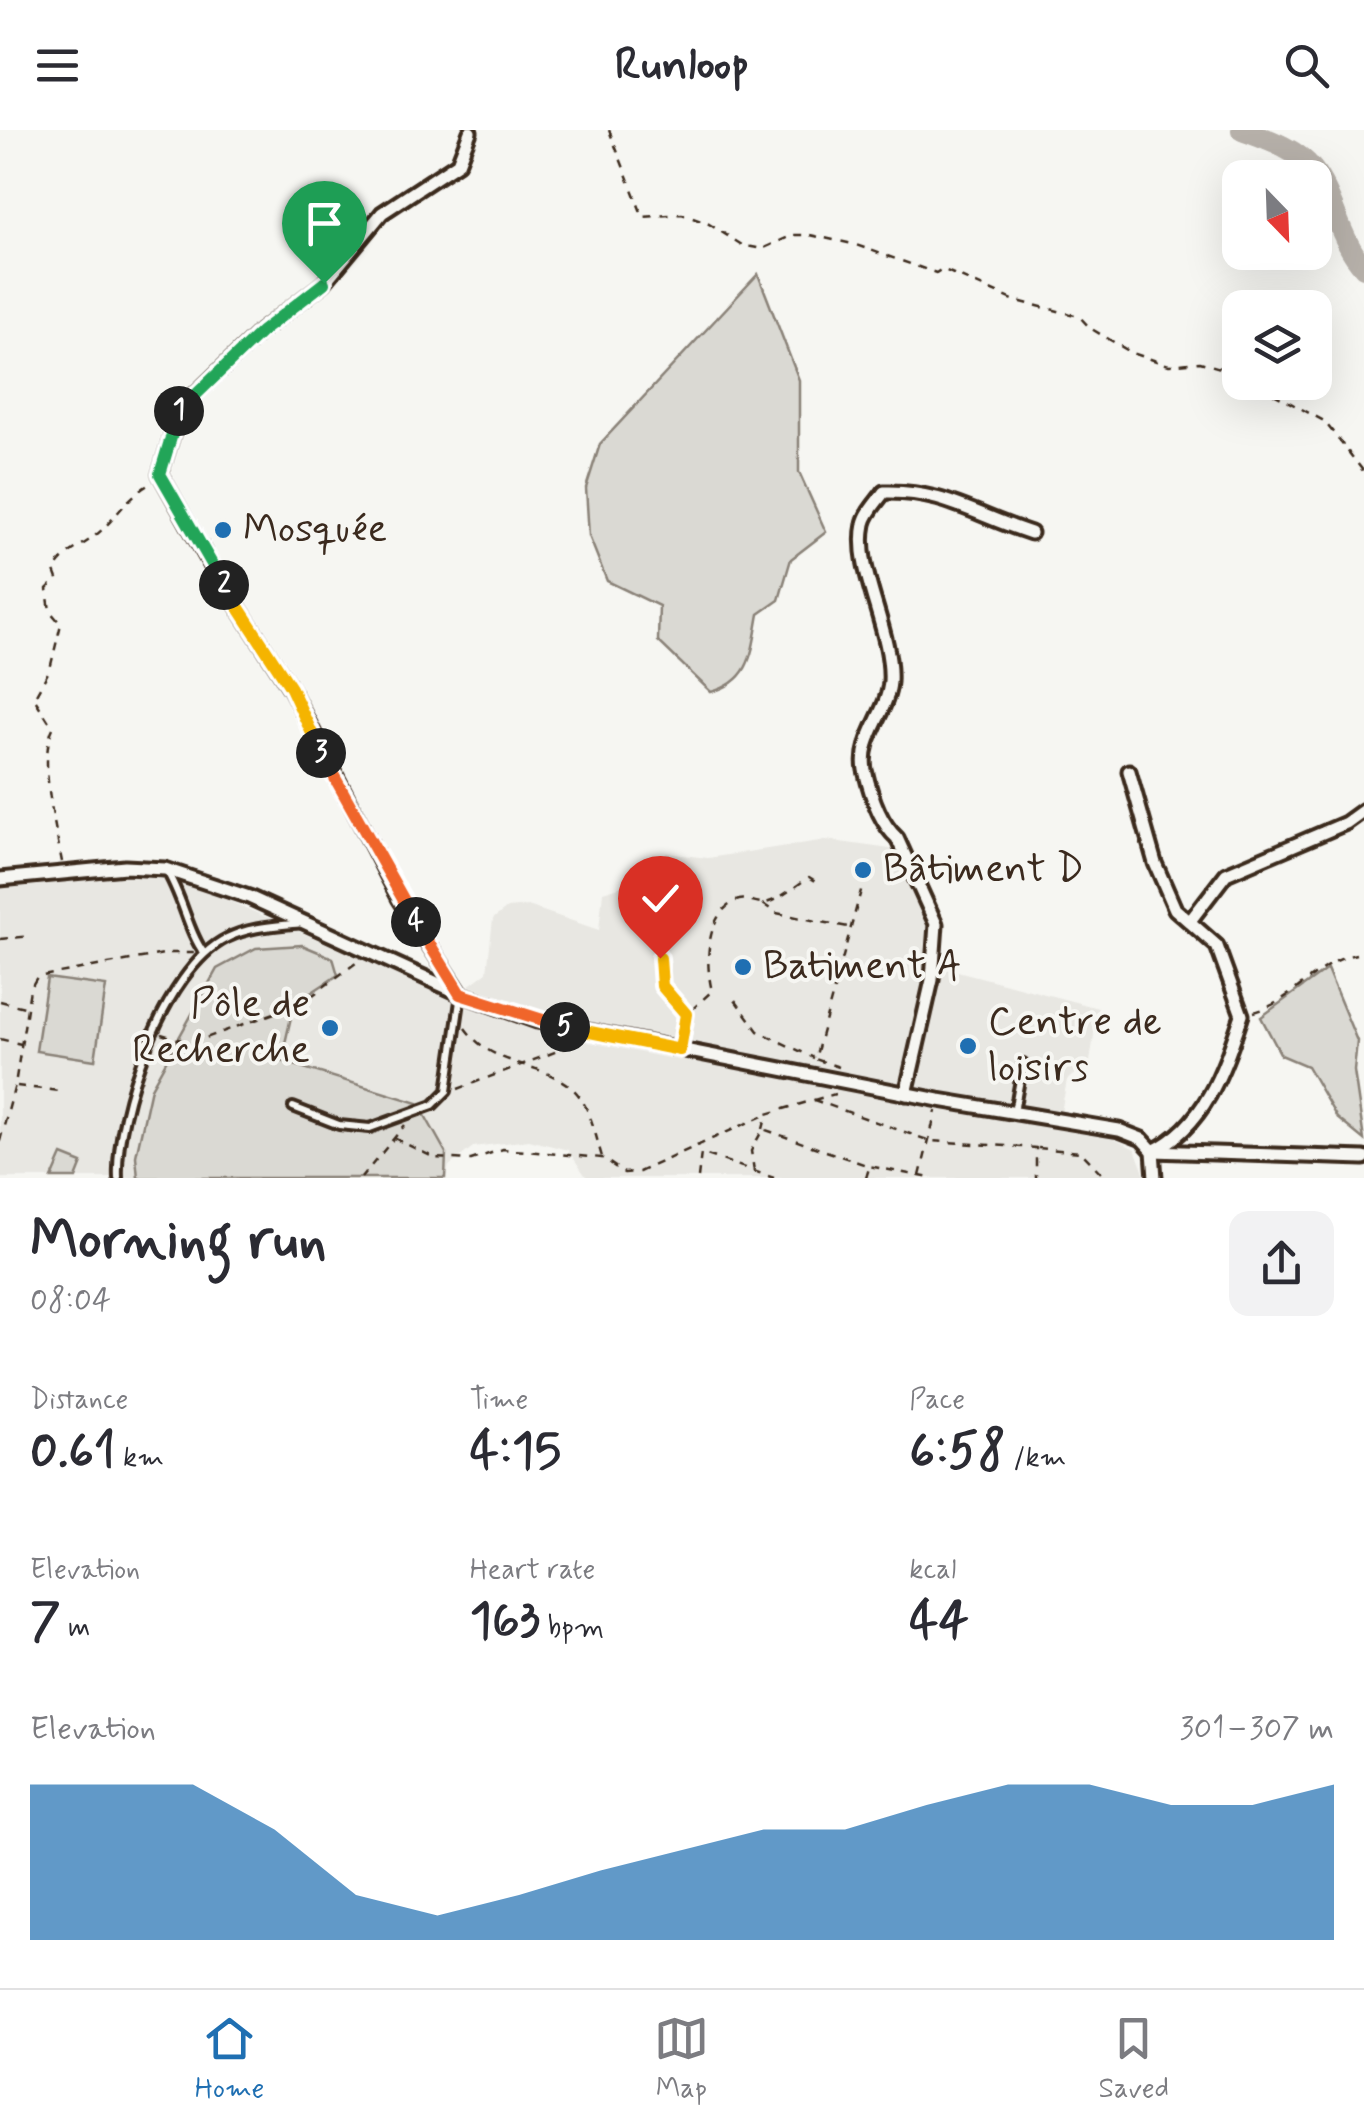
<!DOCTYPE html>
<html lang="en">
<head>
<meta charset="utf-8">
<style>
  :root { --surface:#fff; --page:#f2f2f3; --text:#2b2b33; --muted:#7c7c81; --line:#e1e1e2; --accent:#1f6fb2 }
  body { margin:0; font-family:Mynerve,sans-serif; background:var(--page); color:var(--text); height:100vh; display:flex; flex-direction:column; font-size:38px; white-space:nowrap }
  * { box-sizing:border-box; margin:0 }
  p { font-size:32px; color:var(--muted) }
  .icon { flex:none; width:55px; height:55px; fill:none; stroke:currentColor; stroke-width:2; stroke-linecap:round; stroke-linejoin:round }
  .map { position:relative; height:1048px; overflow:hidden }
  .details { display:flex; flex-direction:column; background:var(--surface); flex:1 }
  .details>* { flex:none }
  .needle { width:65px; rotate:157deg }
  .fabs { position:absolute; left:1222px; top:30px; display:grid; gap:20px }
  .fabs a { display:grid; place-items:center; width:110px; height:110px; border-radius:20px; background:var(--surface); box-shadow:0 10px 40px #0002; font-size:50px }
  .pin { position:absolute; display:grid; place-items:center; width:85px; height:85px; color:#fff; margin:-102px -42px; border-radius:50% 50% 50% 0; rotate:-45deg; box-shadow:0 0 10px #0007 }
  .pin .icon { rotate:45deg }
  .km { position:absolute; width:50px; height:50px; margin:-25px; border-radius:50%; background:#222; color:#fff; font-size:28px; line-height:50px; text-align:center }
  .round { display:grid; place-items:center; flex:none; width:105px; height:105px; border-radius:20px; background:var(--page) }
  .overview { display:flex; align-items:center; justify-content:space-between; height:170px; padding:0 30px }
  h1 { font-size:55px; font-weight:700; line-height:75px }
  .figures { display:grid; grid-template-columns:repeat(3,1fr); gap:15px; height:170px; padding:10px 30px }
  .figures div { display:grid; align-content:center }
  .figures b { font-size:50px; font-weight:700 }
  .figures small { font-size:28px; font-weight:400 }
  .figures p { font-size:28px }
  .chart { height:280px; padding:20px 30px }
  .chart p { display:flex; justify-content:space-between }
  .chart svg { width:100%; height:180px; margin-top:10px; fill:var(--accent); opacity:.7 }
  header { display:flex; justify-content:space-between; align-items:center; height:130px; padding:0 30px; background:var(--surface); font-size:45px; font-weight:700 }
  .tab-bar { display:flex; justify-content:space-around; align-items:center; height:140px; border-top:2px solid var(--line); background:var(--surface); font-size:28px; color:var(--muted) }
  .tab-bar a { display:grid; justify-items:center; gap:5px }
  .tab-bar .selected { color:var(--accent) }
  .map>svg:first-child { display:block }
</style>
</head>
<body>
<header><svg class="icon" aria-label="menu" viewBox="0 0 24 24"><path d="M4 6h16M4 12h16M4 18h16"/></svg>Runloop<svg class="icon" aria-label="search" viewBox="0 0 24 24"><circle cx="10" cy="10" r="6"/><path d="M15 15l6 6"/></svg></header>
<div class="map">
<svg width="1364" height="1048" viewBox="0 0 1364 1048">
  <rect width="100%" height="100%" fill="#f6f6f2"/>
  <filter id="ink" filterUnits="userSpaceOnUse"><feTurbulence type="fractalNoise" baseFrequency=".01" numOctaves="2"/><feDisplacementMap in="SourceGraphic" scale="20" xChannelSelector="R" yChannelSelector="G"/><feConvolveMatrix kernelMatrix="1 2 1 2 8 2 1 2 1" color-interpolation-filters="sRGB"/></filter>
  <g filter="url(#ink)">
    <polygon fill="#e8e7e2" points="826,710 890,719 927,786 923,832 1098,878 1090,932 1067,950 1059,993 1097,1001 1135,1019 1146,1048 587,1048 568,1020 529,1010 473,1017 449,1036 446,1048 0,1048 0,754 126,742 195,756 452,868 487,842 493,789 507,778 528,776 599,800 603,762 659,745 666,723 708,728"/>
    <g fill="#dad9d3" stroke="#8a8278" stroke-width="2.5">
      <path d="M758,144L799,250V342L826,402L791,429L779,470L759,484C752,521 752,551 711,562L658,511L659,476L607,451L589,406L586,358L600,314Z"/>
      <polygon points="302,815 333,828 338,845 294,874 281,931 418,973 446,1023 445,1048 138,1048 136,1026 151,958 217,839 256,818"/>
      <polygon points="1327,839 1357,911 1354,941 1364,1010 1337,988 1307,936 1281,925 1261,887"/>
      <polygon points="47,848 106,856 95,930 36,921"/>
      <polygon points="62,1025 82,1033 76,1048 52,1048"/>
    </g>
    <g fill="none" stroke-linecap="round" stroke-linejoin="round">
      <path stroke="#b6b0a9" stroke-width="22" d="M1242,0C1266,9 1295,18 1312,39C1335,68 1338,109 1364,137"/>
      <defs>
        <g id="service">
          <path d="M166,740C183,767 188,802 204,823"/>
          <polyline points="293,977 339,995 370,998 433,975 447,961 461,864"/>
          <polyline points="1014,982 1023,933"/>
          <path d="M118,1048C115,982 164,839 227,808C251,796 277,796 303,793"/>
        </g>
        <g id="minor">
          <path d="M1129,641L1155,733L1175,779L1217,816L1242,885C1224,938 1206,995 1153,1021L1155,1048"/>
          <polyline points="0,749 125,737 165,739 249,767 461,864 537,891 939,970 1119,1000 1142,1009 1153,1021 1364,1028"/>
          <polyline points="1190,791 1226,744 1346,693 1364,680"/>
          <polyline points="461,864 399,768 291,559 211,435 160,344 180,279 261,201 324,153 382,83 458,33 470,2"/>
          <path d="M906,964L932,850L936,794L897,708C880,693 870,662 865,640C859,609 888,581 890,552C893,500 854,440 864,394C866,383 877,372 884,362C942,360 977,386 1031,403"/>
        </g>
      </defs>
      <use href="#service" stroke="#3b2a1e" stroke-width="14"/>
      <use href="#minor" stroke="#3b2a1e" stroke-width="19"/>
      <g stroke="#3b2a1e" stroke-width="2.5" stroke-dasharray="8 8" stroke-linecap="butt">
        <polyline points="609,0 643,87 682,84 709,94 742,115 762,119 793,105 810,105 853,114 936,143 942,139 1013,170 1079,186 1090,198 1132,223 1169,235 1200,232 1240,244"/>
        <polyline points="1263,252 1272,263 1324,291 1364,342"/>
        <path d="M62,732C55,695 38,629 53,598L34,568L50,539L61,494L50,481L47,459L57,449L54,441C63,422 81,418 96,405C116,389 126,367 150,354"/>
        <polyline points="763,774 776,783 848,797"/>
        <polyline points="0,809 31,806"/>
        <polyline points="660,828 662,856 685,883"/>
        <polyline points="735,870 758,901 814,928"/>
        <polyline points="0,871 24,877"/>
        <path d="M1254,882C1293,872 1315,833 1356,824"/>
        <path d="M465,898C494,938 532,929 568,955C589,969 595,1004 602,1027"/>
        <polyline points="161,904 192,913 302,873 360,830"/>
        <polyline points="0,909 21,914"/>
        <path d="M682,909L686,885L712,861C705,834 705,781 739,770C748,767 758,776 769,772C783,767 797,755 809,747L819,753"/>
        <polyline points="839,937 815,929 862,757"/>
        <polyline points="17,956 59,961"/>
        <polyline points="458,959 581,912"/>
        <polyline points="814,970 835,964"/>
        <polyline points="763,999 767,984 814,970 930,1011 1036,1018 1036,1048"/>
        <polyline points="394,1008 435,1028 471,1030 503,1019 602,1028 624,1043 639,1042 767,984"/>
        <polyline points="0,1011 15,955 30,859 37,847 169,823 194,823"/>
        <polyline points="1038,1018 1081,1022 1106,1048"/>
        <polyline points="754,1041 751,1021 763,999 869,1036 930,1048"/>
        <polyline points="920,1046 936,981"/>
        <polyline points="361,1048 405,995"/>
        <polyline points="698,1048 701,1023 774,1048"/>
        <polyline points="866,1048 869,1038"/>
      </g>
      <use href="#service" stroke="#f6f6f2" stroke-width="6"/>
      <use href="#minor" stroke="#f6f6f2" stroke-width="11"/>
    </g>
  </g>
  <g fill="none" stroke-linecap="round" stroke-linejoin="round" filter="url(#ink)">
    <defs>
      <polyline id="split-1" points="179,281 261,202 324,153"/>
      <polyline id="split-2" points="179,281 160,344 224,455"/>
      <polyline id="split-3" points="224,455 291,558 321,623"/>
      <polyline id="split-4" points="321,623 416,792"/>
      <polyline id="split-5" points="416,792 460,864 565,897"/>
      <polyline id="split-6" points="565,897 680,920 686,884 662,856 660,828"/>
    </defs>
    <use href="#split-1" stroke="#fff" stroke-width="20"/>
    <use href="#split-2" stroke="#fff" stroke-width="20"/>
    <use href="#split-3" stroke="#fff" stroke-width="20"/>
    <use href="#split-4" stroke="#fff" stroke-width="20"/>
    <use href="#split-5" stroke="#fff" stroke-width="20"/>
    <use href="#split-6" stroke="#fff" stroke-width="20"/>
    <use href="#split-1" stroke="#22a559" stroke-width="12"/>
    <use href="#split-2" stroke="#22a559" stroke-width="12"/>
    <use href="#split-3" stroke="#f5b400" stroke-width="12"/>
    <use href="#split-4" stroke="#f0652b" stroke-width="12"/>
    <use href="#split-5" stroke="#f0652b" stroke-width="12"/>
    <use href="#split-6" stroke="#f5b400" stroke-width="12"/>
  </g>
  <g fill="#1f6fb2" stroke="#f6f6f2" stroke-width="4">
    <circle cx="223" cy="400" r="10"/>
    <circle cx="863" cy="740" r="10"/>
    <circle cx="743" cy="837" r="10"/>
    <circle cx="330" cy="898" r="10"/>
    <circle cx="968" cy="916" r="10"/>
  </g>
  <g text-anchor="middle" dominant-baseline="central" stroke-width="8" stroke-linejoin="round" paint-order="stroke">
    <g font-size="40" fill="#3b2a1e" stroke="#f6f6f2" text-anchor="start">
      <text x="243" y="400">Mosquée</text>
      <text x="883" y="740">Bâtiment D</text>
      <text x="763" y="837">Batiment A</text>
      <text x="310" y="875" text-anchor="end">Pôle de<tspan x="310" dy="46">Recherche</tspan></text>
      <text x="988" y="893">Centre de<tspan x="988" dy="46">loisirs</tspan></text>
    </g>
  </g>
</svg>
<div class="fabs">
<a><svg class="needle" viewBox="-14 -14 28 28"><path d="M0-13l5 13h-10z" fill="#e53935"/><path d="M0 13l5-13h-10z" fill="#7c7c81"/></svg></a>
<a><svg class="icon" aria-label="layers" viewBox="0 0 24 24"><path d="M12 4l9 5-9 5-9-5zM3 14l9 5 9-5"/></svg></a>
</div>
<div class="pin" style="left:324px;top:153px;background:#1e9e55"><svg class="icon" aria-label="arrive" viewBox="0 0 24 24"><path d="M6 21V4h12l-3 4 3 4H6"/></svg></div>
<div class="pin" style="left:660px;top:828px;background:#d93025"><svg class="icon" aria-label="check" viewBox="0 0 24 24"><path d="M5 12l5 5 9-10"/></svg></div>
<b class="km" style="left:179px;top:281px">1</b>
<b class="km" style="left:224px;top:455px">2</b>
<b class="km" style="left:321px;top:623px">3</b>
<b class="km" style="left:416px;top:792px">4</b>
<b class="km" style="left:565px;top:897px">5</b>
</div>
<section class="details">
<div class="overview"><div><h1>Morning run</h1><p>08:04</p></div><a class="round"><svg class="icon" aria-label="share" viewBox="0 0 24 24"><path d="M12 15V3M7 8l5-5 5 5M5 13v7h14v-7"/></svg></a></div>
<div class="figures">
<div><p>Distance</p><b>0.61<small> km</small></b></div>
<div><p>Time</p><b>4:15</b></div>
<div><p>Pace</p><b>6:58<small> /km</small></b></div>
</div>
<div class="figures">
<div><p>Elevation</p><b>7<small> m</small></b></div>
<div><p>Heart rate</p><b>163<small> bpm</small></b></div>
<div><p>kcal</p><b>44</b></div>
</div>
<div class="chart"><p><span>Elevation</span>301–307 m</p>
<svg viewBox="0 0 160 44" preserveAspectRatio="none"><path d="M0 44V6L10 6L20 6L30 17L40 33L50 38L60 33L70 27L80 22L90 17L100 17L110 11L120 6L130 6L140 11L150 11L160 6V44z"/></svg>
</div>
</section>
<nav class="tab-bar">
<a class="selected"><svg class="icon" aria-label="home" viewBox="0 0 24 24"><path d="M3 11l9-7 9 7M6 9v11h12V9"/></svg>Home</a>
<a><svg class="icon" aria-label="map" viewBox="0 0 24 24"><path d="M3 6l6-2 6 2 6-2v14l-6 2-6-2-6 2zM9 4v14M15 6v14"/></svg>Map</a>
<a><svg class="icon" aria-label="saved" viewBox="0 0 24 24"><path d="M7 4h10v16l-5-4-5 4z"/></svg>Saved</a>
</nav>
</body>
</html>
